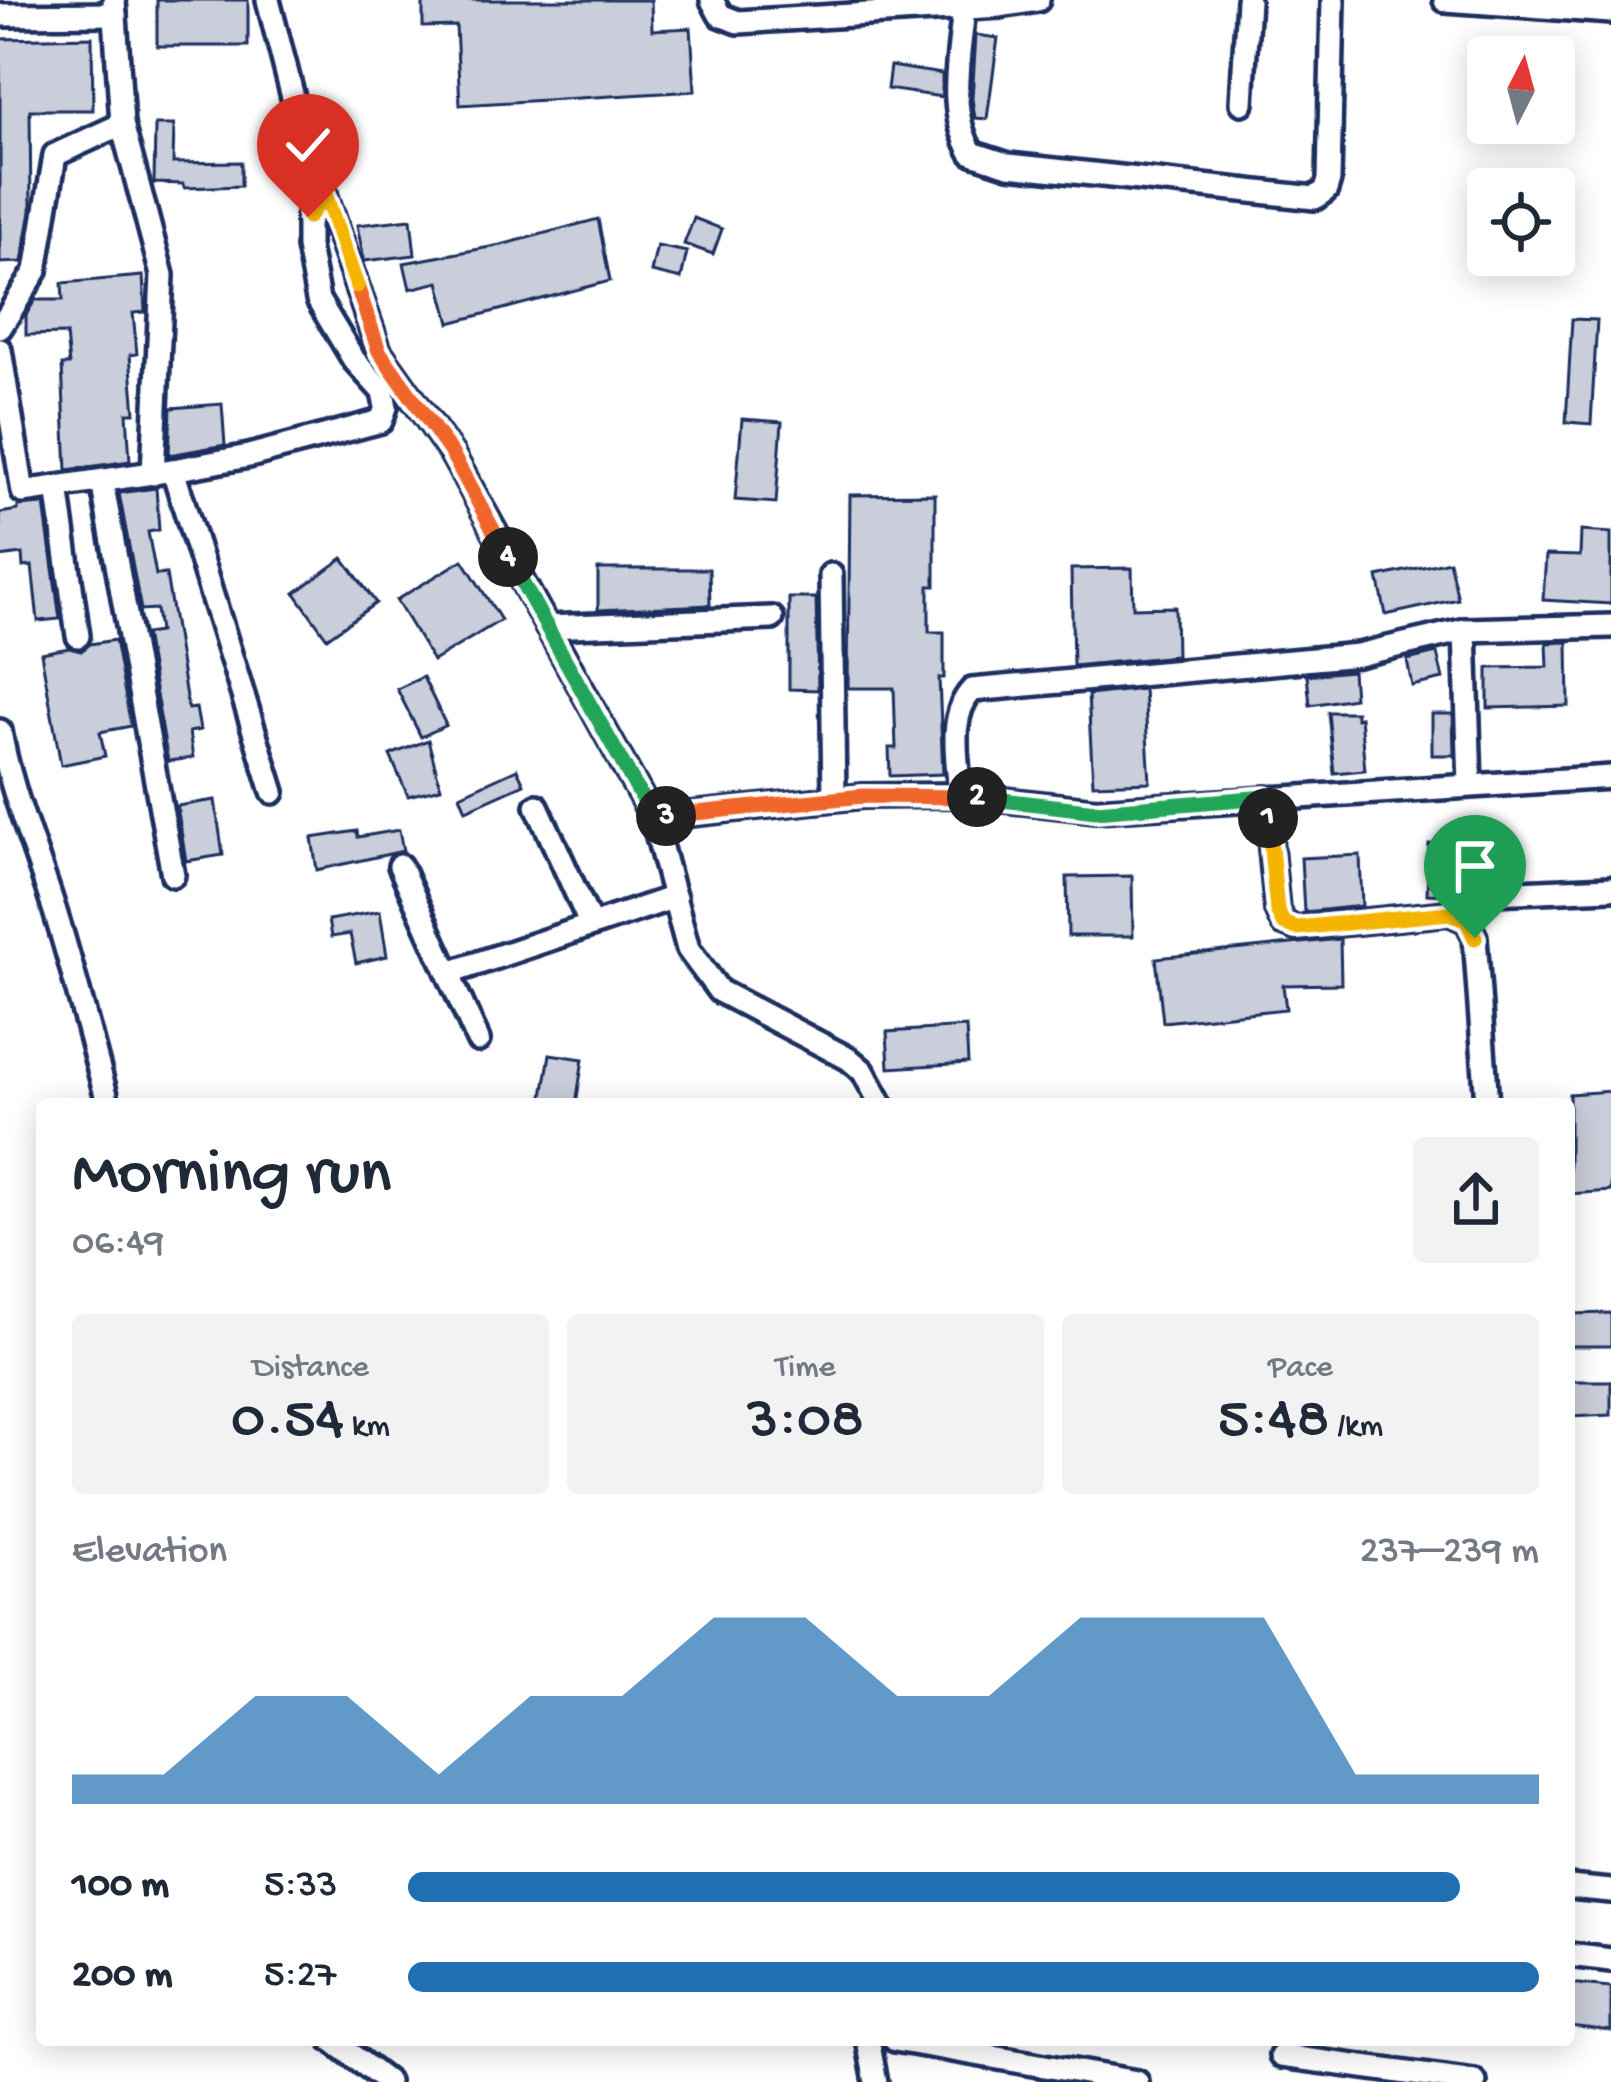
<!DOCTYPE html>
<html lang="en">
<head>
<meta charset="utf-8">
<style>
  :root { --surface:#fff; --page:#f2f2f3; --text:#1f2937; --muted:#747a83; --accent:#1f6fb2 }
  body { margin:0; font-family:"Gochi Hand",sans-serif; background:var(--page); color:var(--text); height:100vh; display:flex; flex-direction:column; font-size:45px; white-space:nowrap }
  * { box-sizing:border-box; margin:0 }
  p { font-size:39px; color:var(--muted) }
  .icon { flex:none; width:66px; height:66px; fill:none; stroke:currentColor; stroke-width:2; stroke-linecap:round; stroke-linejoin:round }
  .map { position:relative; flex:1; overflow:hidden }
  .drawer { position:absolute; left:36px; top:1098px; width:1539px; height:948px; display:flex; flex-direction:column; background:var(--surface); border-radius:12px; box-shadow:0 6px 30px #0003 }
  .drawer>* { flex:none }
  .needle { width:78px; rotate:6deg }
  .controls { position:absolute; left:1467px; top:36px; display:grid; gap:24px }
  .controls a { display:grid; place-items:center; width:108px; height:108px; border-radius:12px; background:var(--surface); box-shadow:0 6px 30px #0003; font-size:60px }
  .pin { position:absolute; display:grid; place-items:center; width:102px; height:102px; color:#fff; margin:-123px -51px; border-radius:50% 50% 50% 0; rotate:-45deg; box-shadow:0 0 12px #0007 }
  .pin .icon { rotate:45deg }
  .km { position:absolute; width:60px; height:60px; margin:-30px; border-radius:50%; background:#222; color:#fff; font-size:33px; line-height:60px; text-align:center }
  .round { display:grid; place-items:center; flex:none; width:126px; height:126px; border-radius:12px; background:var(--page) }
  .summary { display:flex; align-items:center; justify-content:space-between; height:204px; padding:0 36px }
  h1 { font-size:66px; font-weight:600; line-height:90px }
  .figures { display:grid; grid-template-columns:repeat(3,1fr); gap:18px; height:204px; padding:12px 36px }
  .figures div { display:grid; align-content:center; border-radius:12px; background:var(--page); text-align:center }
  .figures b { font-size:60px; font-weight:600 }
  .figures small { font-size:33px; font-weight:400 }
  .figures p { font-size:33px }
  .chart { height:336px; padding:24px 36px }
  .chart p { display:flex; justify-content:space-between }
  .chart svg { width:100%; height:216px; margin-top:12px; fill:var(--accent); opacity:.7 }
  ul { padding:0 36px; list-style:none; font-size:39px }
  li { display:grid; grid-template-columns:192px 144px 1fr; align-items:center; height:90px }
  li i { height:30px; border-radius:15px; background:var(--accent) }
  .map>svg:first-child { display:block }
</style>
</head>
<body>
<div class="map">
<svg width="1611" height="2082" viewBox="0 0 1611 2082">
  <rect width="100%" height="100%" fill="#fff"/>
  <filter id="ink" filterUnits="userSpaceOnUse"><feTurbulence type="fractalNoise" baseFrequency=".00833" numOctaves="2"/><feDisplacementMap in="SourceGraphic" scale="24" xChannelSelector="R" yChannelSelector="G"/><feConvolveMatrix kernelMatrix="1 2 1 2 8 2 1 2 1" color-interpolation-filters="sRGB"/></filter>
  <g filter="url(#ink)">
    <g fill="#caceda" stroke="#1b2f5e" stroke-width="3">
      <rect x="157" y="0" width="91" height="46"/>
      <polygon points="423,0 651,0 652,30 691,28 695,91 460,105 456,26 423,27"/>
      <polygon points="976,35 998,38 987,119 975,118 972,99"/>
      <polygon points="92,37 93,110 30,110 31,211 22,262 0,263 0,39"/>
      <polygon points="890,66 942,74 942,97 887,89"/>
      <polygon points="155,125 174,125 173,163 241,162 241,186 184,188 183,184 154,183"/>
      <polygon points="694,218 722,229 713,254 684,244"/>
      <polygon points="411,219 415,255 364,261 357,225"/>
      <polygon points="598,219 610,281 450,323 439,282 410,289 404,263 501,245"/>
      <polygon points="657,246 687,252 681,279 651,272"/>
      <polygon points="143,276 145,312 133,313 137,354 130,355 135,413 127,413 130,461 67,470 62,365 69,365 66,334 26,335 26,315 35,300 63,300 62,283"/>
      <polygon points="1572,319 1597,320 1591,424 1566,422"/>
      <polygon points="222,404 225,445 169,455 171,408"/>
      <polygon points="742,419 782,422 776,503 735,500"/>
      <polygon points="156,488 159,530 148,532 156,575 166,574 188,709 196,708 200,730 189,732 193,758 168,761 145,634 159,632 156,609 141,610 119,493"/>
      <polygon points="935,494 935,586 929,586 929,632 944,632 944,678 939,678 943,774 890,776 889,748 896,748 894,688 848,688 850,495"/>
      <polygon points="44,504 60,619 38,621 32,566 23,567 22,554 0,557 0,513 18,510 18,506"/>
      <polygon points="1581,531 1611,533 1611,604 1543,600 1546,555 1580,556"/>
      <polygon points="343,558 376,603 327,638 295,593"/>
      <polygon points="463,560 501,620 433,661 396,600"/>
      <polygon points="1449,561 1458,599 1386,615 1378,577"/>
      <polygon points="1132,568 1133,608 1175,607 1176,656 1073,666 1071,569"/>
      <polygon points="598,569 709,569 710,605 598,610"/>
      <polygon points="789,598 816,598 818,690 789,689"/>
      <polygon points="115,640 131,726 100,732 105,756 61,765 41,653 69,648 81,651 90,644"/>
      <polygon points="1568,642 1569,706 1488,708 1488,668 1548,667 1547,643"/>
      <polygon points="1437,653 1443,679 1412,686 1407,660"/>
      <polygon points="1352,671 1354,698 1310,705 1307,675"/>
      <polygon points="423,677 446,725 421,737 397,689"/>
      <polygon points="1144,689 1150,782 1093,784 1088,695"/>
      <polygon points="1328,712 1356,712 1356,718 1360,717 1365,770 1334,773"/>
      <polygon points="1432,714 1453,714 1454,755 1432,755"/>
      <polygon points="428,740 441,788 408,796 390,755"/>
      <polygon points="517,769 524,784 466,810 460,795"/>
      <polygon points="215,800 223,855 186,861 177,806"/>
      <polygon points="399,830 403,851 317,870 312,838 357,831 358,837"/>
      <polygon points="1429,844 1459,846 1457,895 1427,894"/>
      <polygon points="1360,855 1362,906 1304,912 1301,858"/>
      <polygon points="1132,876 1133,936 1068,936 1067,877"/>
      <polygon points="380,911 387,956 356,963 350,934 331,937 328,920"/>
      <polygon points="1340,939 1341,984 1283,985 1286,1009 1163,1022 1156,958"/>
      <polygon points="966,1027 968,1063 889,1068 887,1032"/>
      <polygon points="550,1054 583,1059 576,1104 542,1102"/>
      <polygon points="1611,1091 1611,1191 1569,1194 1569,1094"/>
      <polygon points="1611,1313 1611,1346 1569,1346 1569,1314"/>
      <polygon points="1569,1381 1611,1381 1611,1415 1569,1417"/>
      <polygon points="1569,1983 1611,1987 1611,2031 1569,2026"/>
    </g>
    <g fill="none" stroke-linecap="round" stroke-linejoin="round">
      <defs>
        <g id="minor">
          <polyline points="268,0 297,113 379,351 452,454 653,818 863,796 960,795 1096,810 1611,777"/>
          <polyline points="712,0 720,15 738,22 1000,6 1038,0"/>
          <polyline points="1445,0 1611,12"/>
          <path d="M964,7C960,56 946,109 972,153L1009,165L1315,198L1326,190L1329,180L1333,0"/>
          <polyline points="0,15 115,14"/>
          <polyline points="1242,103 1248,0"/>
          <polyline points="122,124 162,275 153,474"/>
          <polyline points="0,328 36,271 55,155 122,124 114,0"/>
          <polyline points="0,350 23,492 173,470 273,792"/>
          <polyline points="173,470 249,456 381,421 386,407 383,392 354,360 318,300 308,247 308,217 325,193"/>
          <polyline points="102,481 173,875"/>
          <polyline points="57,487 78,636"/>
          <polyline points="831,575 834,799"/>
          <polyline points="547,627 772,618"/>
          <polyline points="1465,630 1470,785"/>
          <path d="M0,731C10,789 33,843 51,899C72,963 88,1030 106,1095"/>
          <path d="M960,795C958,761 947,717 972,690L1358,655L1465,630L1611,626"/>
          <polyline points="1266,798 1277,910 1283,923 1296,928 1449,913 1467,921 1475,937 1487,1104"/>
          <polyline points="537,806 591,925"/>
          <polyline points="653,818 688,949 719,991 849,1059 863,1071 881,1104"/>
          <polyline points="400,866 478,1040"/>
          <polyline points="1493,893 1611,888"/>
          <polyline points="449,973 675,897"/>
          <polyline points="1569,1887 1611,1891"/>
          <polyline points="1569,1955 1611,1960"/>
          <polyline points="332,2040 387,2082"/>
          <polyline points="868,2040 876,2082"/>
          <polyline points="895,2040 1137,2082"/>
          <polyline points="1281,2056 1475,2082"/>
        </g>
      </defs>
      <use href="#minor" stroke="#1b2f5e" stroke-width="30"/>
      <use href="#minor" stroke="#fff" stroke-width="21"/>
    </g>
  </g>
  <g fill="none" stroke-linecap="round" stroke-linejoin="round" filter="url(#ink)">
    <defs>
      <polyline id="split-1" points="1268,818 1277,910 1283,923 1296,928 1449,913 1467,921 1475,938"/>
      <polyline id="split-2" points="977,797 1096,811 1266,797 1268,818"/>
      <polyline id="split-3" points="666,816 863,796 977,797"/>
      <polyline id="split-4" points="508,557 653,818 666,816"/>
      <polyline id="split-5" points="357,286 379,351 452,454 508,557"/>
      <polyline id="split-6" points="308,217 325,194 357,286"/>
    </defs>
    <use href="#split-1" stroke="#fff" stroke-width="24"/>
    <use href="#split-2" stroke="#fff" stroke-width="24"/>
    <use href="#split-3" stroke="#fff" stroke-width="24"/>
    <use href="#split-4" stroke="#fff" stroke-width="24"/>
    <use href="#split-5" stroke="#fff" stroke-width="24"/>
    <use href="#split-6" stroke="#fff" stroke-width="24"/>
    <use href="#split-1" stroke="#f5b400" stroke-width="15"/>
    <use href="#split-2" stroke="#22a559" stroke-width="15"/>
    <use href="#split-3" stroke="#f0652b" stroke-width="15"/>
    <use href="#split-4" stroke="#22a559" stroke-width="15"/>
    <use href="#split-5" stroke="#f0652b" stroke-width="15"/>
    <use href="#split-6" stroke="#f5b400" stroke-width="15"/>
  </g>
</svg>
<div class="controls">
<a><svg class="needle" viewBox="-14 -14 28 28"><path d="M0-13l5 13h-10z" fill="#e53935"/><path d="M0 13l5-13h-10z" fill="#747a83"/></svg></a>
<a><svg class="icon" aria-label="locate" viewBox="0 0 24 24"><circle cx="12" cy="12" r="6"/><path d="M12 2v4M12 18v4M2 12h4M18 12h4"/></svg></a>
</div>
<div class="pin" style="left:1475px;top:938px;background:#1e9e55"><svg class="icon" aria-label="arrive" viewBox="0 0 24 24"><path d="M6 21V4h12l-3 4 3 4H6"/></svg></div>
<div class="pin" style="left:308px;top:217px;background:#d93025"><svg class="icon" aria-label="check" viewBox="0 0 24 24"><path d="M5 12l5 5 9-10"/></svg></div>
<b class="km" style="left:1268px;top:818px">1</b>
<b class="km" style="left:977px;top:797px">2</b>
<b class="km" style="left:666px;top:816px">3</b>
<b class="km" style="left:508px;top:557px">4</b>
<section class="drawer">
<div class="summary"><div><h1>Morning run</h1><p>06:49</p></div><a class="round"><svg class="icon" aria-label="share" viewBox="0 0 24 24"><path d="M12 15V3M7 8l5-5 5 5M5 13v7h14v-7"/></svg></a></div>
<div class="figures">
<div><p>Distance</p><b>0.54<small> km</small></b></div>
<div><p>Time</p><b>3:08</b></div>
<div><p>Pace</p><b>5:48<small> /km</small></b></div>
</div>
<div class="chart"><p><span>Elevation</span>237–239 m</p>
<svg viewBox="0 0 160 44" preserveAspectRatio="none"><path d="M0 44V38L10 38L20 22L30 22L40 38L50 22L60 22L70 6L80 6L90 22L100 22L110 6L120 6L130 6L140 38L150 38L160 38V44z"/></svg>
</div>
<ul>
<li><b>100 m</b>5:33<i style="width:93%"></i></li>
<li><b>200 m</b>5:27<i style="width:100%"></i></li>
</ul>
</section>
</div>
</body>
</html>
